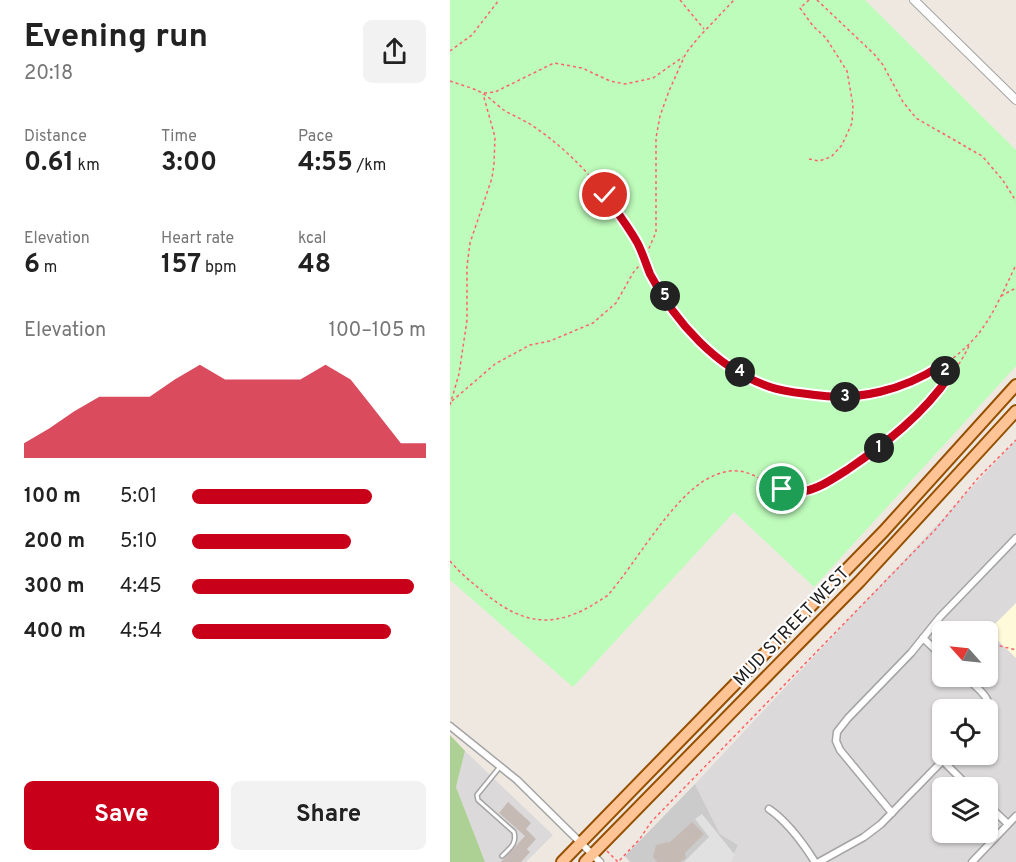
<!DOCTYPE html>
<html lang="en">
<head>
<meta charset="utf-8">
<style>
  :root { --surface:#fff; --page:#f2f2f2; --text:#222; --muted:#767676; --accent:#c9001a }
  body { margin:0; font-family:Overpass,sans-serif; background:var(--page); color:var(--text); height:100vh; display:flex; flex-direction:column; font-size:22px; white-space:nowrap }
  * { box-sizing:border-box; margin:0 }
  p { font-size:20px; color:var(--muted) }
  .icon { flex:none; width:33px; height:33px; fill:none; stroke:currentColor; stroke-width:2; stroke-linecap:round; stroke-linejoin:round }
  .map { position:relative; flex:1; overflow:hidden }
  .side { display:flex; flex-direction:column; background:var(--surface); width:450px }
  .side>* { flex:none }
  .needle { width:39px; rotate:297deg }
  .tools { position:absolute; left:482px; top:621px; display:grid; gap:12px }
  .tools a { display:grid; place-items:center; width:66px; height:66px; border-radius:9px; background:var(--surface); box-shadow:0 2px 4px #0004; font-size:30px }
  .pin { position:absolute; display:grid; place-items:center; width:51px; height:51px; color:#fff; margin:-26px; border:3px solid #fff; border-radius:50%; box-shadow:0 2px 6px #0007 }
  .km { position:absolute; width:30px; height:30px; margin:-15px; border-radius:50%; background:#222; color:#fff; font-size:16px; line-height:30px; text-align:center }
  .round { display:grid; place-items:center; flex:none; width:63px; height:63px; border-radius:9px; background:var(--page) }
  .overview { display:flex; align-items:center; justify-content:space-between; height:102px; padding:0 24px }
  h1 { font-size:33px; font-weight:700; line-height:45px }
  .metrics { display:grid; grid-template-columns:repeat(3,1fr); gap:9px; height:102px; padding:6px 24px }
  .metrics div { display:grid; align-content:center }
  .metrics b { font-size:26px; font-weight:700 }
  .metrics small { font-size:16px; font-weight:400 }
  .metrics p { font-size:16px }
  .chart { height:168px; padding:12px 24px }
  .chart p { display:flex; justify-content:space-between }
  .chart svg { width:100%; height:108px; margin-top:6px; fill:var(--accent); opacity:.7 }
  .cta { display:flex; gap:12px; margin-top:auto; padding:12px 24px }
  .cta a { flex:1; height:69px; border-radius:9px; background:var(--accent); color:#fff; font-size:24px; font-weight:700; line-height:69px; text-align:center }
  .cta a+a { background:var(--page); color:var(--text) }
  ul { padding:0 24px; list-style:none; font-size:20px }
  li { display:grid; grid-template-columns:96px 72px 1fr; align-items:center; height:45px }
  li i { height:15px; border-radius:8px; background:var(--accent) }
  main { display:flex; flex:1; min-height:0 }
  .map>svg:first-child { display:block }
</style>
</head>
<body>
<main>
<section class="side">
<div class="overview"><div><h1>Evening run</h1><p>20:18</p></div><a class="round"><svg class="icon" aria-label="share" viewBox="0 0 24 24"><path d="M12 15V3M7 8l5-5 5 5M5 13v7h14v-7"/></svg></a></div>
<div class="metrics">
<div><p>Distance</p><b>0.61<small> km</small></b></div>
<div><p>Time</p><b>3:00</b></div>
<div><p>Pace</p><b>4:55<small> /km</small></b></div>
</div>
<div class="metrics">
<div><p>Elevation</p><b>6<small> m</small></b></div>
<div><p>Heart rate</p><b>157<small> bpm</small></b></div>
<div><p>kcal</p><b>48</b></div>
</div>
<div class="chart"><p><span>Elevation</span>100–105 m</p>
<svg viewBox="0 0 160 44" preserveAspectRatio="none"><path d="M0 44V38L10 32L20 25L30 19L40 19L50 19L60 12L70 6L80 12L90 12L100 12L110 12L120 6L130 12L140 25L150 38L160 38V44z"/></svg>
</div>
<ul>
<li><b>100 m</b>5:01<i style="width:77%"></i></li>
<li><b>200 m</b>5:10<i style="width:68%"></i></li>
<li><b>300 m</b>4:45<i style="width:95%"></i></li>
<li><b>400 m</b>4:54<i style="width:85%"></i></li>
</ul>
<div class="cta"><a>Save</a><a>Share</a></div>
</section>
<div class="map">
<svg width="566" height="862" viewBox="0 0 566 862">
  <rect width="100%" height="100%" fill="#efe8e1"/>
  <g fill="#dbd9da" fill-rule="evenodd">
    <path d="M566,440V862H280L288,845L270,834L245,784ZM492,632H537V676H492ZM492,710H537V754H492ZM492,788H537V832H492Z"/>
    <polygon points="15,751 103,835 76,862 35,862 6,787"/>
  </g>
  <polygon fill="#fffada" points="566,603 566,658 538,631"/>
  <polygon fill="#cbcbcb" points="245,784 270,834 288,845 280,862 180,862 175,856"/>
  <polygon fill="#add094" points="0,735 15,751 6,787 35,862 0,862"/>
  <polygon fill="#befcbb" points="0,0 415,0 566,150 566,366 364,587 284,512 123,687 0,580"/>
  <polygon fill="#e1e1e1" points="252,814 285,855 281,862 234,862 259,837 245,819"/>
  <g fill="#c6bab5">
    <polygon points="58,802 81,823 76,829 86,839 77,849 80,852 71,862 51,862 75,836 49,813"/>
    <polygon points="242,822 254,834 235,853 236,858 230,862 207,862 203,857 206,845 218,842 219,843"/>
  </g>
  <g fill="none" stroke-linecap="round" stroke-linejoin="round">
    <defs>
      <path id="service" d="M49,768L27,795L28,800L64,832C67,844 60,848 52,856"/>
      <g id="minor">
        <polyline points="473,638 492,656"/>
        <path d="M514,676C525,686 546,700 537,715"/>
        <polyline points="0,726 67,780 150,862"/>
        <polyline points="493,761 520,788"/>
        <polyline points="537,804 558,824"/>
        <path d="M319,809C338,822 353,843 365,862"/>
        <polyline points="442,813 390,750 386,741 387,732 398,718 461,653 490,617 566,538"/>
        <polyline points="369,862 414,837 431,824 499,754"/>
        <polyline points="522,862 566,816"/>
      </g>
      <polyline id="tertiary" points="464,0 566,100"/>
      <g id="primary">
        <polyline points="112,862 434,531 566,385"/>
        <polyline points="135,862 410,581 566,411"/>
      </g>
    </defs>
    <use href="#service" stroke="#a4a4a4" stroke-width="6"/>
    <use href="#minor" stroke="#a4a4a4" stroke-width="9"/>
    <use href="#tertiary" stroke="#a4a4a4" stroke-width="10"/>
    <use href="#primary" stroke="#955000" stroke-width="14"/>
    <g stroke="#ff6266" stroke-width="1.5" stroke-dasharray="3 3" stroke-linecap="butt">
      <polyline points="230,0 254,29"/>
      <polyline points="359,0 350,8 363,26 376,38 397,71 403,105 402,123 392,145 381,157 369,161 359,159"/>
      <polyline points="367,0 424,54 433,65 453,102 466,118 532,156 552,179 566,201"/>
      <polyline points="0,51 22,35 49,0"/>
      <path d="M0,81C11,85 24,88 34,94C41,99 48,106 55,111C64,116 74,120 83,126C126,155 163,198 187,244C193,253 195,263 200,273C214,302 238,334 263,355C335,413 450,411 517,346C540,325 552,293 566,265"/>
      <polyline points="34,93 45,92 104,63 132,68 160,81 175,84 203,78 233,57"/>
      <polyline points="551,296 566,288"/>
      <polyline points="490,366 499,374"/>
      <polyline points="2,401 45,364 80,345 100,341 143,323 166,303 183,273 194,260 206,232 206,138 210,116 219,91 236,53 248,38 284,0"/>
      <polyline points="0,405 9,374 17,320 17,266 20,243 42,178 44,164 45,137 33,94"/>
      <path d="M0,561C9,572 20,581 31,590C76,629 110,629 158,595C186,563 223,496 259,478C300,457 309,488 345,491C364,493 383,479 398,468C445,438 494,397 519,346"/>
      <polyline points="537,659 550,646 566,650"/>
      <polyline points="157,851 168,862 189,840 201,822 485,530 528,478 566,440"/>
    </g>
    <use href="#service" stroke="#fff" stroke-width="3"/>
    <use href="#minor" stroke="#fff" stroke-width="6"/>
    <use href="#tertiary" stroke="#fff" stroke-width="8"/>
    <use href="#primary" stroke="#ffc496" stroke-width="10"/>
  </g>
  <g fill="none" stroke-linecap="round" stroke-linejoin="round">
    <defs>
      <path id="route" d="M155,195C166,211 179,227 188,244C193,254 196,264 200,274C225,322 267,369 320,387C334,392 350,393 365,395C409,401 453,390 490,366L500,375C474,414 435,444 397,470C384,478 370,488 355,491C347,492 340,490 332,489"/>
    </defs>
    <use href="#route" stroke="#fff" stroke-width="12"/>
    <use href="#route" stroke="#c9001a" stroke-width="8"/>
  </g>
  <g text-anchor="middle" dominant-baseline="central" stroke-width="4.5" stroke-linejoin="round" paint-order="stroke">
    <g font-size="18" fill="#1d1d1d" stroke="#fff">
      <text transform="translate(342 627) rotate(-46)">MUD STREET WEST</text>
    </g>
  </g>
</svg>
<div class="tools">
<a><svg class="needle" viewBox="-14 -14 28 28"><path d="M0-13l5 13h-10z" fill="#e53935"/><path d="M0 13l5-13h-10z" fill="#767676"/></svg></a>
<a><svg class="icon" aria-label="locate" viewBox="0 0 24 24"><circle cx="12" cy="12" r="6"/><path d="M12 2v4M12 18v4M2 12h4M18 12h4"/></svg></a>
<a><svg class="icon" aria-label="layers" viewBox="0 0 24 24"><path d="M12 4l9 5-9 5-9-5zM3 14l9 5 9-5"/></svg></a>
</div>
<div class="pin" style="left:332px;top:489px;background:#1e9e55"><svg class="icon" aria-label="arrive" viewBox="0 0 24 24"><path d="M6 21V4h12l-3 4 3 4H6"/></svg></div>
<div class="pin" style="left:155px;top:195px;background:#d93025"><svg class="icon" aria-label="check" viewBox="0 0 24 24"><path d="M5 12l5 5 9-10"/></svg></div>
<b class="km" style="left:429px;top:448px">1</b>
<b class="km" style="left:495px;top:371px">2</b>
<b class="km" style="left:395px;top:397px">3</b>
<b class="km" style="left:290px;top:372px">4</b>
<b class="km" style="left:215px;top:296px">5</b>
</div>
</main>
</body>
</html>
